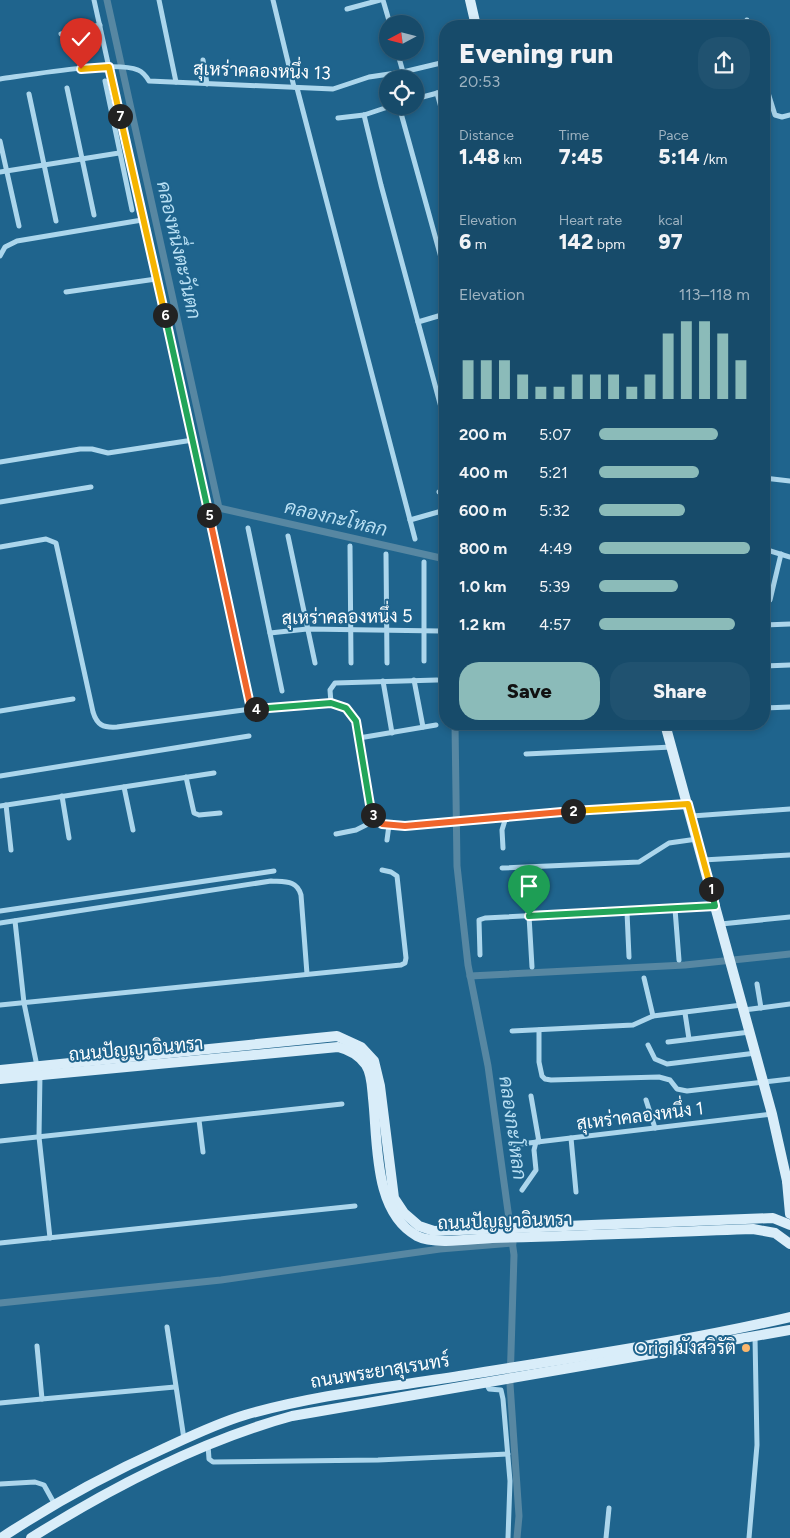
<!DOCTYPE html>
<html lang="en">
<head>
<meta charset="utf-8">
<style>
  :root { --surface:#174b6a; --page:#205270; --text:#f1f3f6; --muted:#9eb3c1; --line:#36637e; --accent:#8bbbb9 }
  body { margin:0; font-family:Figtree,Sarabun,sans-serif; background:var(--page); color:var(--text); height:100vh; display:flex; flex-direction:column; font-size:19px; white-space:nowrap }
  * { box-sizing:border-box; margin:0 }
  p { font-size:16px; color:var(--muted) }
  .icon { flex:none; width:28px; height:28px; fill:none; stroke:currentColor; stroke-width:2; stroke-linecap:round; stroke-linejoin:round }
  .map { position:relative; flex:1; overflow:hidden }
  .panel { position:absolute; left:439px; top:20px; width:331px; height:710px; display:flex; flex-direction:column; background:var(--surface); border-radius:20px; box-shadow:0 2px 8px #0003,0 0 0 1px var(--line) }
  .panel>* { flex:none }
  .needle { width:32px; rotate:263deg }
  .controls { position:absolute; left:379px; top:15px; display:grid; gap:10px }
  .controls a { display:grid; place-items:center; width:45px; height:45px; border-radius:50%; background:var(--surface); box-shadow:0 2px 8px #0003,0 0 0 1px var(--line); font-size:25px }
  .pin { position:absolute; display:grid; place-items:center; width:42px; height:42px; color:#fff; margin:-51px -21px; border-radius:50% 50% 50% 0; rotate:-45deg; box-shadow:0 0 5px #0007 }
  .pin .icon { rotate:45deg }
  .km { position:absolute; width:25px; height:25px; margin:-12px; border-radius:50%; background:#222; color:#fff; font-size:14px; line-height:25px; text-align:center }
  .round { display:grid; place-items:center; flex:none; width:52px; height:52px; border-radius:20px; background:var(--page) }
  .overview { display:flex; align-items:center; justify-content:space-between; height:85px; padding:0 20px }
  h1 { font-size:28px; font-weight:800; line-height:38px }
  .metrics { display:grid; grid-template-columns:repeat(3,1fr); gap:8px; height:85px; padding:5px 20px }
  .metrics div { display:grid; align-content:center }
  .metrics b { font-size:21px; font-weight:800 }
  .metrics small { font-size:14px; font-weight:400 }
  .metrics p { font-size:14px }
  .chart { height:140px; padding:10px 20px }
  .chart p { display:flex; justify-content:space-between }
  .chart svg { width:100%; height:90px; margin-top:5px; stroke:var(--accent); stroke-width:6 }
  .action { display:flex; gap:10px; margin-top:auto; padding:10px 20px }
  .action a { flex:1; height:58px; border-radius:20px; background:var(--accent); color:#111; font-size:20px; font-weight:800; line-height:58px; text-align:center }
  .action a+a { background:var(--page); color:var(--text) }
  ul { padding:0 20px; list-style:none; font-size:16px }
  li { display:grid; grid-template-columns:80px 60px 1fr; align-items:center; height:38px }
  li i { height:12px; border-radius:6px; background:var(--accent) }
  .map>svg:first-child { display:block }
</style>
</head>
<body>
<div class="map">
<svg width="790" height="1538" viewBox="0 0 790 1538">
  <rect width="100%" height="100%" fill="#1f648d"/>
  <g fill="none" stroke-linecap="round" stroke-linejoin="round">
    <g stroke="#5787a2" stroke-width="7">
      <polyline points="107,0 219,508 445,559"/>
      <polyline points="455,724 457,866 468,965 488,1066 514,1255 510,1384 519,1516 517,1538"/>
      <polyline points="470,976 685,965 790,954"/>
      <polyline points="0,1303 221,1280 440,1249 513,1243"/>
    </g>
    <g stroke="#acd6ec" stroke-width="5">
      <polyline points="94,0 251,709"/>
      <polyline points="159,0 176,82"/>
      <polyline points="273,0 294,87"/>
      <polyline points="383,0 390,24"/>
      <polyline points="347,9 380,0"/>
      <polyline points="747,20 748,26"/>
      <polyline points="61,34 100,25"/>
      <polyline points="397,51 403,72"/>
      <polyline points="203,60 207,84"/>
      <path d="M0,79C29,75 115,60 138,70C143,72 146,76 149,81L333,89L369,77L403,72L445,62"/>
      <polyline points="764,80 775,115 782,117 790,115"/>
      <polyline points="105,81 132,210"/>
      <polyline points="67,88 94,215"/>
      <polyline points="297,88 415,539"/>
      <polyline points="437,93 445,122"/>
      <polyline points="29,94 56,221"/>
      <polyline points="415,99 445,91"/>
      <polyline points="399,106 445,272"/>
      <polyline points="364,115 381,185 445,422"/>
      <polyline points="364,115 391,106"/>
      <polyline points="338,118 364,115"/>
      <polyline points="0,141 19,226"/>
      <polyline points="0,172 119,153"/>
      <polyline points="0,256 5,247 17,241 142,220"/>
      <polyline points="66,292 156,279"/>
      <polyline points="418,322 445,314"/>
      <polyline points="0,462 80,449 92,449 108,453 193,440"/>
      <polyline points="764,478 790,481"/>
      <polyline points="439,492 445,491"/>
      <polyline points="0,502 91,487"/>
      <polyline points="410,520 445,510"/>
      <polyline points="248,528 282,691"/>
      <polyline points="288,536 315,663"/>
      <polyline points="350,546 351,663"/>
      <path d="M0,547L46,539L56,543L93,712C97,725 103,728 117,727L251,709L331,703C339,705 347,707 352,714C363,728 367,791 371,811C379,825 389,826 405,826L687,804"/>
      <polyline points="764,549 790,557"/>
      <polyline points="386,554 387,663"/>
      <polyline points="424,562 424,661"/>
      <polyline points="770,600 781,554"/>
      <polyline points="764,625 790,624"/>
      <polyline points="270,633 307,629 440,631"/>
      <polyline points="764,666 790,665"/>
      <polyline points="414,680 423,727"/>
      <polyline points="383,681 392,733"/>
      <polyline points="331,703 330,690 335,683 437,680"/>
      <polyline points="764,708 790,707"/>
      <polyline points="0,711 73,699"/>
      <polyline points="359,738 436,725"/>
      <polyline points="526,754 672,747"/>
      <polyline points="0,776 249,736"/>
      <polyline points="186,777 194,813 199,815 220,813"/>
      <polyline points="124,787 133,830"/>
      <polyline points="62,796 69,838"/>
      <polyline points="6,805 11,850"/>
      <polyline points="0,806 214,773"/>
      <polyline points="692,816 790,809"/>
      <polyline points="336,834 356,830 376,820"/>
      <polyline points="387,840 389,825"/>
      <polyline points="503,848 502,830 506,817"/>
      <polyline points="703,860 790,855"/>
      <polyline points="502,868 639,862 669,843 697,839"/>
      <polyline points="675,909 679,960"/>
      <polyline points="0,911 274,871"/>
      <polyline points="627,912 629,957"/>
      <polyline points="529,916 532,967"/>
      <polyline points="15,921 24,1003 37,1066"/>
      <path d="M0,923L271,881C285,882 297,880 301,895L307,974"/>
      <polyline points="721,924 790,917"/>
      <polyline points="480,955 479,920 485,918 715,906"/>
      <polyline points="644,978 653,1016"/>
      <polyline points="757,984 761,1008"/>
      <polyline points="0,1005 401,965 405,963 406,958 397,876 391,872 382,870"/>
      <polyline points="744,1010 790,1004"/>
      <polyline points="685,1013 689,1039"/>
      <polyline points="539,1030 539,1062 542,1076 545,1079 551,1080 659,1077 670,1080 677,1089 687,1091 790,1079"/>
      <polyline points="512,1031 633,1025 653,1016 742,1005"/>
      <polyline points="668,1042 750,1032"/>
      <polyline points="648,1045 655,1059 667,1064 756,1053"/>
      <polyline points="40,1074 39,1137 50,1238"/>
      <polyline points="531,1096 539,1142"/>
      <polyline points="646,1100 655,1128"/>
      <polyline points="199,1120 203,1152"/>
      <polyline points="571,1138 576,1192"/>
      <polyline points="0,1141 342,1104"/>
      <polyline points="512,1145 772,1114"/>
      <polyline points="522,1190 536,1170 534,1150 536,1142"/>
      <polyline points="0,1243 355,1206"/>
      <polyline points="167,1327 184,1439"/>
      <polyline points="37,1346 42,1399 175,1387"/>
      <polyline points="486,1383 489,1389 501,1390 503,1399 510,1481 508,1538"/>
      <polyline points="0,1403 42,1399"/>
      <polyline points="208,1445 209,1459 213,1462 378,1460 508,1454"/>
      <polyline points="0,1484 35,1482 44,1485 54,1503"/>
      <polyline points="606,1538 609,1508"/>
      <polyline points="749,1538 757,1445 755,1337"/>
    </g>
    <g stroke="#d9edf9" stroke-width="10">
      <polyline points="470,0 476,26"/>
      <polyline points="665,724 772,1114 787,1181 790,1187"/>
      <polyline points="0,1070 337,1036 361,1047 374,1061 380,1086 394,1198 404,1213 419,1226 434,1231 773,1218 790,1225"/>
      <path d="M0,1079L338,1047C350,1050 359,1055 366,1065C372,1074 372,1088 373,1098C378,1142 373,1212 417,1236C434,1245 472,1239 492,1238C579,1236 666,1232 753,1229L775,1233L790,1244"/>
      <polyline points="787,1181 790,1214"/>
      <path d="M1,1538C54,1503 107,1474 165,1448C191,1436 218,1423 245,1415C318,1394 392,1387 466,1375C575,1357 683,1342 790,1317"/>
      <path d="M31,1538C112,1487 200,1441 292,1416L790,1330"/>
    </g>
  </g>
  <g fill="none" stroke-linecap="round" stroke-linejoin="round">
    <defs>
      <polyline id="split-1" points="529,916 715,906 711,889"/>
      <polyline id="split-2" points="573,811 688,804 711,889"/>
      <polyline id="split-3" points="373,815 382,824 405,826 573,811"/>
      <polyline id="split-4" points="256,709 331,703 346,708 356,721 371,811 373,815"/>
      <polyline id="split-5" points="209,515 251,709 256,709"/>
      <polyline id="split-6" points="165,315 209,515"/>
      <polyline id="split-7" points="120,116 165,315"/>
      <polyline id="split-8" points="81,69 109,67 120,116"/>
    </defs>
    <use href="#split-1" stroke="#fff" stroke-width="10"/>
    <use href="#split-2" stroke="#fff" stroke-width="10"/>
    <use href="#split-3" stroke="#fff" stroke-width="10"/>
    <use href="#split-4" stroke="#fff" stroke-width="10"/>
    <use href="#split-5" stroke="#fff" stroke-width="10"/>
    <use href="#split-6" stroke="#fff" stroke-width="10"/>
    <use href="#split-7" stroke="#fff" stroke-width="10"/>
    <use href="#split-8" stroke="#fff" stroke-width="10"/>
    <use href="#split-1" stroke="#22a559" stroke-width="6"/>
    <use href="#split-2" stroke="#f5b400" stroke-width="6"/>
    <use href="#split-3" stroke="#f0652b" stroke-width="6"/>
    <use href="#split-4" stroke="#22a559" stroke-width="6"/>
    <use href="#split-5" stroke="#f0652b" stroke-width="6"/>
    <use href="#split-6" stroke="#22a559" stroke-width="6"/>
    <use href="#split-7" stroke="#f5b400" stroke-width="6"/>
    <use href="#split-8" stroke="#f5b400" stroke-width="6"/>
  </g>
  <circle fill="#fbb66c" stroke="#1f648d" stroke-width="2" cx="746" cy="1348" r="5"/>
  <g text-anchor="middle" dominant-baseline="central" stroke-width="4" stroke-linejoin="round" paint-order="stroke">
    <g font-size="18" fill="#fff" stroke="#1f648d">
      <text transform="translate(262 71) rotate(2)">สุเหร่าคลองหนึ่ง 13</text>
      <text transform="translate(347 617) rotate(-1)">สุเหร่าคลองหนึ่ง 5</text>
      <text transform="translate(136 1049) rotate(-5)">ถนนปัญญาอินทรา</text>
      <text transform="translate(640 1116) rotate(-7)">สุเหร่าคลองหนึ่ง 1</text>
      <text transform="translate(505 1221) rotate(-2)">ถนนปัญญาอินทรา</text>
      <text transform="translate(380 1371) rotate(-9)">ถนนพระยาสุเรนทร์</text>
    </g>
    <g font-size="18" fill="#fff" stroke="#1f648d" text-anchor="end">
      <text x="736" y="1348">Origi มังสวิรัติ</text>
    </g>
    <g font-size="19" font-style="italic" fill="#b8dff3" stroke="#1f648d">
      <text transform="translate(179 250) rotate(77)">คลองหนึ่งตะวันตก</text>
      <text transform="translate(336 518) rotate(13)">คลองกะโหลก</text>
      <text transform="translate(513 1128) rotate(82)">คลองกะโหลก</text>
    </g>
  </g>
</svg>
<div class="controls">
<a><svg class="needle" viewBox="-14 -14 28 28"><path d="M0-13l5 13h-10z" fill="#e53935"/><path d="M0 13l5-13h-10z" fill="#9eb3c1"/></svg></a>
<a><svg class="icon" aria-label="locate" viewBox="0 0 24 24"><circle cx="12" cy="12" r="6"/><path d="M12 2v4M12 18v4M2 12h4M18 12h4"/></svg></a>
</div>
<div class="pin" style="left:529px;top:916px;background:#1e9e55"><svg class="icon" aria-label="arrive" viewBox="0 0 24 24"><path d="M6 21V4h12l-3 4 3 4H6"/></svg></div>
<div class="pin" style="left:81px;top:69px;background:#d93025"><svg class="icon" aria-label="check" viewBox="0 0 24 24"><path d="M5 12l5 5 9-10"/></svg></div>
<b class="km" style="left:711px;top:889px">1</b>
<b class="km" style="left:573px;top:811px">2</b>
<b class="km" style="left:373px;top:815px">3</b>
<b class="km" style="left:256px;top:709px">4</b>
<b class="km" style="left:209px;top:515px">5</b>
<b class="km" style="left:165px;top:315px">6</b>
<b class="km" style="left:120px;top:116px">7</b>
<section class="panel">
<div class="overview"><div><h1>Evening run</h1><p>20:53</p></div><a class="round"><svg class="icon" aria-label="share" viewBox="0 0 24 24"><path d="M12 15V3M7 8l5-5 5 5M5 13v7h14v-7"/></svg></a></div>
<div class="metrics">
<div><p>Distance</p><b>1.48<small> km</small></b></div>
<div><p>Time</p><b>7:45</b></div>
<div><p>Pace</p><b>5:14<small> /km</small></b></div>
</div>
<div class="metrics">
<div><p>Elevation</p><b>6<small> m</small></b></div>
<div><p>Heart rate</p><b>142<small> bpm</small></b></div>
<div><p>kcal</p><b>97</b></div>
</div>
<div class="chart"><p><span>Elevation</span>113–118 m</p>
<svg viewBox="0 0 160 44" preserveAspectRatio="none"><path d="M5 44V25M15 44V25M25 44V25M35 44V32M45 44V38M55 44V38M65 44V32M75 44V32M85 44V32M95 44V38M105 44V32M115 44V12M125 44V6M135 44V6M145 44V12M155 44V25"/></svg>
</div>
<ul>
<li><b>200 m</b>5:07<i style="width:79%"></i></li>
<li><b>400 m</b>5:21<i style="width:66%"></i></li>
<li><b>600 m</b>5:32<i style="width:57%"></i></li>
<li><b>800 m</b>4:49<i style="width:100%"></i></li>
<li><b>1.0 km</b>5:39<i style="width:52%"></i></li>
<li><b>1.2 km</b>4:57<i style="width:90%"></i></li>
</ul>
<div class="action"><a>Save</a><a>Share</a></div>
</section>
</div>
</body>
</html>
